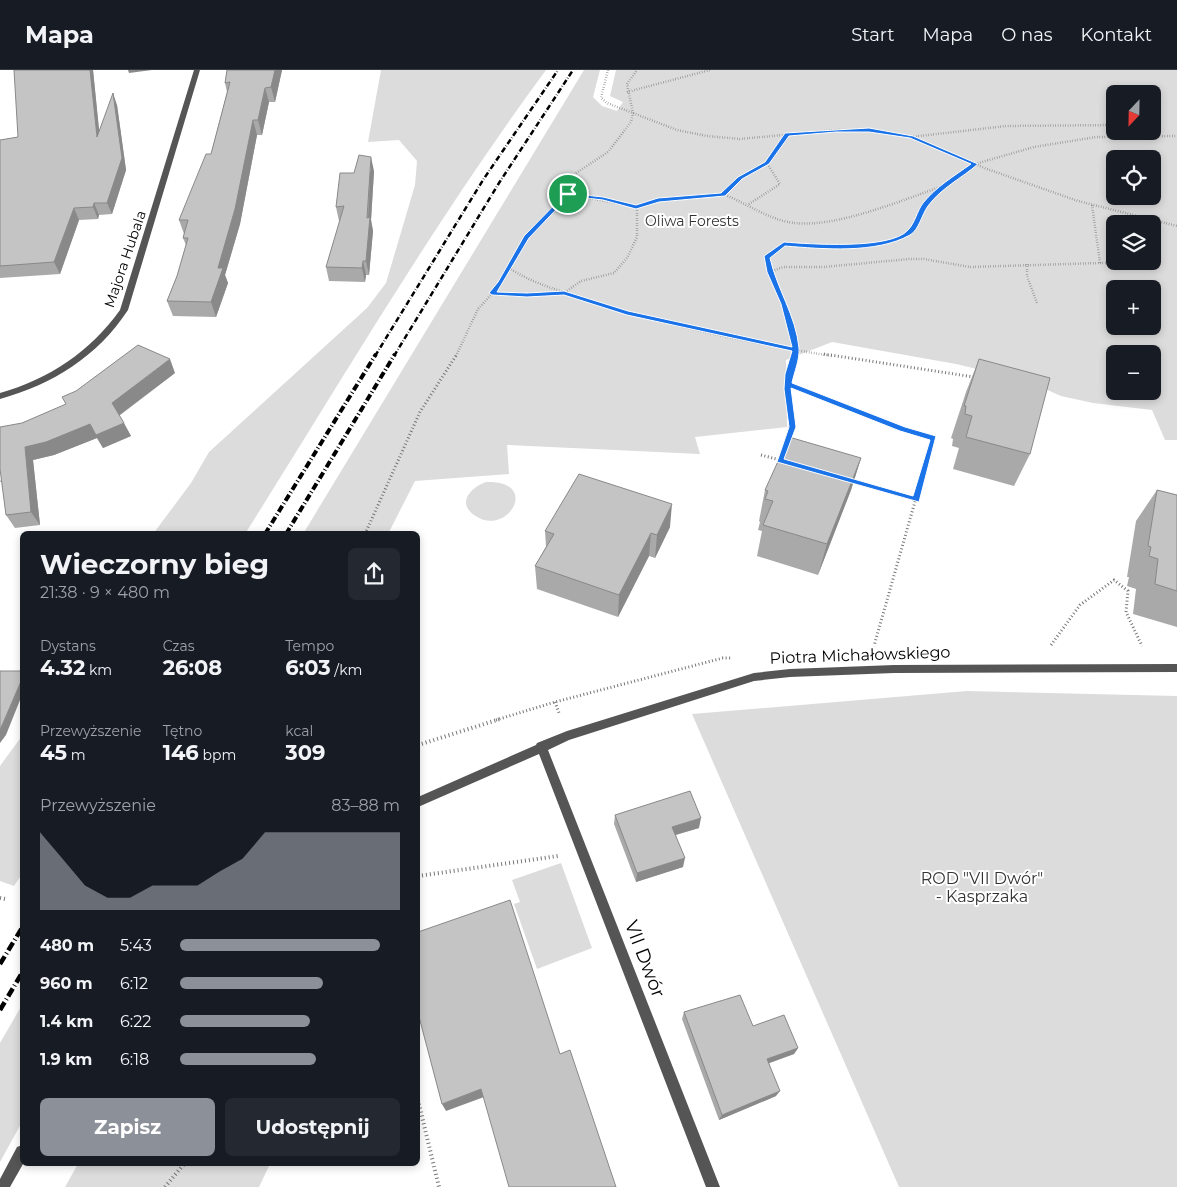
<!DOCTYPE html>
<html lang="pl">
<head>
<meta charset="utf-8">
<style>
  :root { --surface:#171b24; --page:#242831; --text:#f1f3f6; --muted:#9ea1a6; --line:#363941; --accent:#8c9099 }
  body { margin:0; font-family:Montserrat,sans-serif; background:var(--page); color:var(--text); height:100vh; display:flex; flex-direction:column; font-size:19px; white-space:nowrap }
  * { box-sizing:border-box; margin:0 }
  p { font-size:16px; color:var(--muted) }
  .icon { flex:none; width:28px; height:28px; fill:none; stroke:currentColor; stroke-width:2; stroke-linecap:round; stroke-linejoin:round }
  .map { position:relative; flex:1; overflow:hidden }
  .panel { position:absolute; left:20px; top:461px; width:400px; height:635px; display:flex; flex-direction:column; background:var(--surface); border-radius:8px; box-shadow:0 2px 8px #0003 }
  .panel>* { flex:none }
  .needle { width:32px; rotate:202deg }
  .fabs { position:absolute; left:1106px; top:15px; display:grid; gap:10px }
  .fabs a { display:grid; place-items:center; width:55px; height:55px; border-radius:8px; background:var(--surface); box-shadow:0 2px 8px #0003; font-size:25px }
  .pin { position:absolute; display:grid; place-items:center; width:42px; height:42px; color:#fff; margin:-21px; border:2px solid #fff; border-radius:50%; box-shadow:0 1px 5px #0007 }
  .round { display:grid; place-items:center; flex:none; width:52px; height:52px; border-radius:8px; background:var(--page) }
  .overview { display:flex; align-items:center; justify-content:space-between; height:85px; padding:0 20px }
  h1 { font-size:28px; font-weight:700; line-height:38px }
  .stats { display:grid; grid-template-columns:repeat(3,1fr); gap:8px; height:85px; padding:5px 20px }
  .stats div { display:grid; align-content:center }
  .stats b { font-size:21px; font-weight:700 }
  .stats small { font-size:14px; font-weight:400 }
  .stats p { font-size:14px }
  .chart { height:140px; padding:10px 20px }
  .chart p { display:flex; justify-content:space-between }
  .chart svg { width:100%; height:90px; margin-top:5px; fill:var(--accent); opacity:.7 }
  .primary-button { display:flex; gap:10px; margin-top:auto; padding:10px 20px }
  .primary-button a { flex:1; height:58px; border-radius:8px; background:var(--accent); color:#fff; font-size:20px; font-weight:700; line-height:58px; text-align:center }
  .primary-button a+a { background:var(--page); color:var(--text) }
  ul { padding:0 20px; list-style:none; font-size:16px }
  li { display:grid; grid-template-columns:80px 60px 1fr; align-items:center; height:38px }
  li i { height:12px; border-radius:6px; background:var(--accent) }
  header { display:flex; align-items:center; gap:30px; box-sizing:border-box; height:70px; padding:0 25px; background:var(--surface); border-bottom:1px solid var(--line) }
  header strong { font-size:24px }
  nav { display:flex; gap:28px; margin-inline-start:auto; font-size:18px }
  .map>svg:first-child { display:block }
</style>
</head>
<body>
<header>
<strong>Mapa</strong>
<nav><a>Start</a><a>Mapa</a><a>O nas</a><a>Kontakt</a></nav>
</header>
<div class="map">
<svg width="1177" height="1117" viewBox="0 0 1177 1117">
  <rect width="100%" height="100%" fill="#fff"/>
  <g fill="#dcdcdc" fill-rule="evenodd">
    <path d="M381,0H546C436,149 343,308 245,464H153L191,413L209,382L367,238L386,213L415,115L417,91L399,70L368,72Z"/>
    <path d="M584,0H600L593,27L602,36L617,41L623,32L610,26L616,0H1177V370H1165L1152,340L1093,333L1061,326L1027,311L956,294L832,272L786,290L787,357L695,367L700,384L507,375L509,404L415,411L388,464H303ZM1115,24H1152V61H1115ZM1115,89H1152V126H1115ZM1115,154H1152V191H1115ZM1115,219H1152V256H1115ZM1115,284H1152V321H1115Z"/>
    <path d="M486,412C542,410 507,469 474,445C456,432 472,417 486,412Z"/>
    <polygon points="967,621 1177,626 1177,1117 899,1117 692,644"/>
    <polygon points="22,666 22,804 14,816 0,811 0,696"/>
    <polygon points="561,793 592,878 537,899 514,834 520,832 512,810"/>
    <polygon points="22,935 22,1052 0,1092 0,973"/>
    <polygon points="78,1094 270,1094 259,1117 65,1117"/>
  </g>
  <g fill="none" stroke-linecap="round" stroke-linejoin="round">
    <g stroke="#777" stroke-width="2.5" stroke-dasharray="0.5 2" stroke-linecap="butt">
      <polyline points="608,0 601,28 607,33 677,60 707,66 740,69 836,60 869,60 911,67 987,99 1078,131 1177,156"/>
      <polyline points="627,22 710,0"/>
      <polyline points="1144,61 1161,65"/>
      <polyline points="911,67 1006,56 1115,55"/>
      <polyline points="568,124 637,137 658,130 723,124 740,108 767,93 787,65"/>
      <path d="M723,124C746,133 769,150 794,153C837,158 902,130 943,116"/>
      <polyline points="749,134 780,114 767,93"/>
      <polyline points="1100,193 1129,193"/>
      <polyline points="1027,194 1027,206 1037,233"/>
      <path d="M509,198C532,213 557,220 583,228C662,255 750,273 832,286"/>
      <polyline points="770,202 783,197 824,197 909,189 924,189 970,197 1100,193 1092,135"/>
      <polyline points="493,223 527,225 564,223 581,211 614,203 627,188 637,167 637,137"/>
      <polyline points="456,286 478,239 501,214 526,167 568,124 568,116 576,103 608,82 631,52 633,43 627,14 637,0"/>
      <polyline points="795,286 791,255 767,187 784,174 830,178 886,173 910,163 926,134 946,115 975,94 1034,77 1096,67 1177,66"/>
    </g>
    <g stroke="#777" stroke-width="3" stroke-dasharray="1 2.5" stroke-linecap="butt">
      <polyline points="824,284 974,307"/>
      <polyline points="788,314 902,359 933,368 874,576"/>
      <polyline points="785,375 791,353 788,314 795,284"/>
      <polyline points="761,385 780,390"/>
      <polyline points="849,410 916,430"/>
      <polyline points="365,464 420,342 457,284"/>
      <polyline points="1051,575 1080,535 1114,510 1128,521 1126,542 1142,576"/>
      <polyline points="555,632 559,643"/>
      <polyline points="496,650 555,632 723,588 732,588"/>
    </g>
    <g stroke="#777" stroke-width="4" stroke-dasharray="1 3" stroke-linecap="butt">
      <polyline points="418,675 500,649"/>
      <polyline points="418,806 558,786"/>
      <polyline points="0,828 5,829"/>
      <polyline points="418,1030 439,1117"/>
      <polyline points="165,1117 184,1094"/>
    </g>
    <g fill="#555" fill-rule="evenodd">
      <path d="M194,0H200L128,240C97,287 53,314 0,329V323C49,309 90,282 120,240Z"/>
      <polygon points="1177,594 1177,602 894,603 790,607 754,611 569,670 548,680 720,1117 706,1117 539,684 418,737 418,727 536,675 537,673 567,661 754,603 790,599 894,595"/>
      <polygon points="22,1075 23,1094 10,1117 0,1117 0,1109 17,1077"/>
    </g>
    <g stroke="#000" stroke-width="2.5" stroke-dasharray="5.5 2 0.5 2" stroke-linecap="butt">
      <polyline points="375,286 483,110 558,0"/>
      <polyline points="394,286 499,113 573,0"/>
    </g>
    <g stroke="#000" stroke-width="4" stroke-dasharray="7 2.5 1 2.5" stroke-linecap="butt">
      <polyline points="265,464 376,284"/>
      <polyline points="286,464 395,284"/>
    </g>
    <g stroke="#000" stroke-width="4.5" stroke-dasharray="9 3 1 3" stroke-linecap="butt">
      <polyline points="0,894 22,858"/>
      <polyline points="0,940 22,903"/>
    </g>
  </g>
  <g fill="#a9a9a9">
    <polygon points="93,0 99,60 117,35 126,100 112,144 99,145 98,149 79,150 60,204 0,208 0,70 18,67"/>
    <polygon points="227,0 282,0 275,32 269,32 262,65 257,65 240,154 225,205 228,213 216,247 173,246 167,231 177,206 186,175 183,168 184,164 179,150 211,84 227,22 225,13"/>
    <polygon points="374,101 371,150 373,161 369,205 366,205 365,212 329,211 326,197 340,151 339,151 336,137 354,103"/>
    <polygon points="979,289 1030,384 1014,416 953,399 959,378 952,376 953,369 951,368 966,322"/>
    <polygon points="175,303 119,346 131,366 103,378 97,368 54,385 33,390 40,455 15,458 6,445 2,412 0,412 22,353"/>
    <polygon points="861,388 851,420 818,505 757,486 762,461 758,460 760,452 759,451 765,420"/>
    <polygon points="1157,420 1177,425 1177,557 1133,544 1136,519 1127,516 1129,507 1127,507 1136,451"/>
    <polygon points="670,457 655,488 649,486 618,547 537,519 535,496 546,477 545,461"/>
    <polygon points="615,745 699,758 676,765 683,797 636,812 614,754"/>
    <polygon points="684,942 798,978 794,984 769,993 776,1026 719,1050 682,949"/>
  </g>
  <g fill="#898989">
    <polygon points="90,0 93,0 101,79 97,67"/>
    <polygon points="128,0 152,0 129,3"/>
    <polygon points="275,0 282,0 275,32 271,17"/>
    <polygon points="265,18 269,32 262,65 258,50"/>
    <polygon points="113,23 117,35 126,100 112,144 107,133"/>
    <polygon points="253,50 257,65 240,154 225,205 228,213 216,247 211,232 218,198"/>
    <polygon points="371,87 374,101 371,150 373,161 369,205 366,191"/>
    <polygon points="94,133 99,145 98,149 93,137"/>
    <polygon points="74,138 79,150 60,204 54,192"/>
    <polygon points="363,191 366,205 365,212 362,198"/>
    <polygon points="170,289 175,303 118,346 112,333"/>
    <polygon points="124,353 131,366 103,378 97,368 54,385 33,390 40,455 31,442 25,377 90,354"/>
    <polygon points="861,388 851,420 818,505 827,474"/>
    <polygon points="672,434 670,457 655,488 657,465"/>
    <polygon points="651,463 649,486 618,547 619,525"/>
    <polygon points="22,609 22,625 6,665 0,673 0,660"/>
    <polygon points="701,748 699,758 671,766 672,757"/>
    <polygon points="685,788 683,797 636,812 637,803"/>
    <polygon points="798,978 794,984 764,995 767,989"/>
    <polygon points="481,1019 484,1027 446,1041 442,1034"/>
    <polygon points="780,1021 776,1026 719,1050 722,1045"/>
  </g>
  <g fill="#c4c4c4" stroke="#898989">
    <polygon points="14,0 90,0 97,67 113,23 122,88 107,133 94,133 93,137 74,138 54,192 0,196 0,70 18,67"/>
    <polygon points="227,0 275,0 271,17 265,18 258,50 253,50 235,139 218,198 223,198 211,232 167,231 177,206 188,168 183,168 188,150 179,150 206,84 211,84 230,12 225,13"/>
    <polygon points="359,85 371,87 367,148 370,147 366,191 363,191 362,198 326,197 344,136 336,137 340,103 354,103"/>
    <polygon points="138,275 170,289 112,333 124,353 96,365 90,354 46,372 25,377 31,442 6,445 0,399 0,357 22,353 66,334 62,327 76,321"/>
    <polygon points="979,289 1050,308 1030,384 966,367 972,346 965,344 966,336 964,336"/>
    <polygon points="789,367 861,388 827,474 763,455 773,431 765,429 768,421 765,420"/>
    <polygon points="579,404 672,434 657,465 651,463 619,525 535,496 554,464 545,461"/>
    <polygon points="1157,420 1177,425 1177,521 1155,514 1158,489 1149,486 1151,477 1148,476"/>
    <polygon points="0,601 22,601 22,609 0,660"/>
    <polygon points="690,721 701,748 672,757 685,788 637,803 615,745"/>
    <polygon points="510,830 560,984 570,980 616,1117 509,1117 481,1019 442,1034 418,943 418,862"/>
    <polygon points="740,925 753,956 784,945 798,978 767,989 780,1021 722,1045 684,942"/>
  </g>
  <path fill="#1a73e8" stroke="#fff" fill-rule="evenodd" d="M869,58L913,66L978,94C962,108 941,118 928,136C922,144 919,160 910,165C876,184 823,179 785,176L770,188C777,219 796,246 799,278C800,289 794,303 792,313L905,357L936,366L919,432L777,392L789,357L784,319L785,304L792,281L627,245L564,225L527,227L492,225L489,223L498,212L524,166L566,123L603,127L636,135L658,128L721,123L738,107L765,92L785,63ZM836,62H869L910,68L971,94C954,106 936,117 923,133C917,141 915,153 908,160C891,180 809,174 784,172L764,186L767,202L781,234L792,277L628,241L564,221L527,223L497,222L529,168L569,126L603,130L636,139L659,132L725,126L742,109L769,94L789,66ZM791,318L900,361L930,370L913,426L784,389L796,357Z"/>
  <g text-anchor="middle" dominant-baseline="central" stroke-width="4" stroke-linejoin="round" paint-order="stroke">
    <g font-size="14" fill="#333" stroke="#fff">
      <text x="692" y="151">Oliwa Forests</text>
    </g>
    <g font-size="14" fill="#000" stroke="#fff">
      <text transform="translate(125 189) rotate(-71)">Majora Hubala</text>
    </g>
    <g font-size="16" fill="#000" stroke="#fff">
      <text transform="translate(860 585) rotate(-2)">Piotra Michałowskiego</text>
    </g>
    <g font-size="16" fill="#333" stroke="#fff">
      <text x="982" y="808">ROD "VII Dwór"<tspan x="982" dy="18">- Kasprzaka</tspan></text>
    </g>
    <g font-size="19" fill="#000" stroke="#fff">
      <text transform="translate(645 889) rotate(69)">VII Dwór</text>
    </g>
  </g>
</svg>
<div class="fabs">
<a><svg class="needle" viewBox="-14 -14 28 28"><path d="M0-13l5 13h-10z" fill="#e53935"/><path d="M0 13l5-13h-10z" fill="#9ea1a6"/></svg></a>
<a><svg class="icon" aria-label="locate" viewBox="0 0 24 24"><circle cx="12" cy="12" r="6"/><path d="M12 2v4M12 18v4M2 12h4M18 12h4"/></svg></a>
<a><svg class="icon" aria-label="layers" viewBox="0 0 24 24"><path d="M12 4l9 5-9 5-9-5zM3 14l9 5 9-5"/></svg></a>
<a>+</a>
<a>−</a>
</div>
<div class="pin" style="left:568px;top:124px;background:#1e9e55"><svg class="icon" aria-label="arrive" viewBox="0 0 24 24"><path d="M6 21V4h12l-3 4 3 4H6"/></svg></div>
<section class="panel">
<div class="overview"><div><h1>Wieczorny bieg</h1><p>21:38 · 9 × 480 m</p></div><a class="round"><svg class="icon" aria-label="share" viewBox="0 0 24 24"><path d="M12 15V3M7 8l5-5 5 5M5 13v7h14v-7"/></svg></a></div>
<div class="stats">
<div><p>Dystans</p><b>4.32<small> km</small></b></div>
<div><p>Czas</p><b>26:08</b></div>
<div><p>Tempo</p><b>6:03<small> /km</small></b></div>
</div>
<div class="stats">
<div><p>Przewyższenie</p><b>45<small> m</small></b></div>
<div><p>Tętno</p><b>146<small> bpm</small></b></div>
<div><p>kcal</p><b>309</b></div>
</div>
<div class="chart"><p><span>Przewyższenie</span>83–88 m</p>
<svg viewBox="0 0 160 44" preserveAspectRatio="none"><path d="M0 44V6L10 19L20 32L30 38L40 38L50 32L60 32L70 32L80 25L90 19L100 6L110 6L120 6L130 6L140 6L150 6L160 6V44z"/></svg>
</div>
<ul>
<li><b>480 m</b>5:43<i style="width:91%"></i></li>
<li><b>960 m</b>6:12<i style="width:65%"></i></li>
<li><b>1.4 km</b>6:22<i style="width:59%"></i></li>
<li><b>1.9 km</b>6:18<i style="width:62%"></i></li>
</ul>
<div class="primary-button"><a>Zapisz</a><a>Udostępnij</a></div>
</section>
</div>
</body>
</html>
